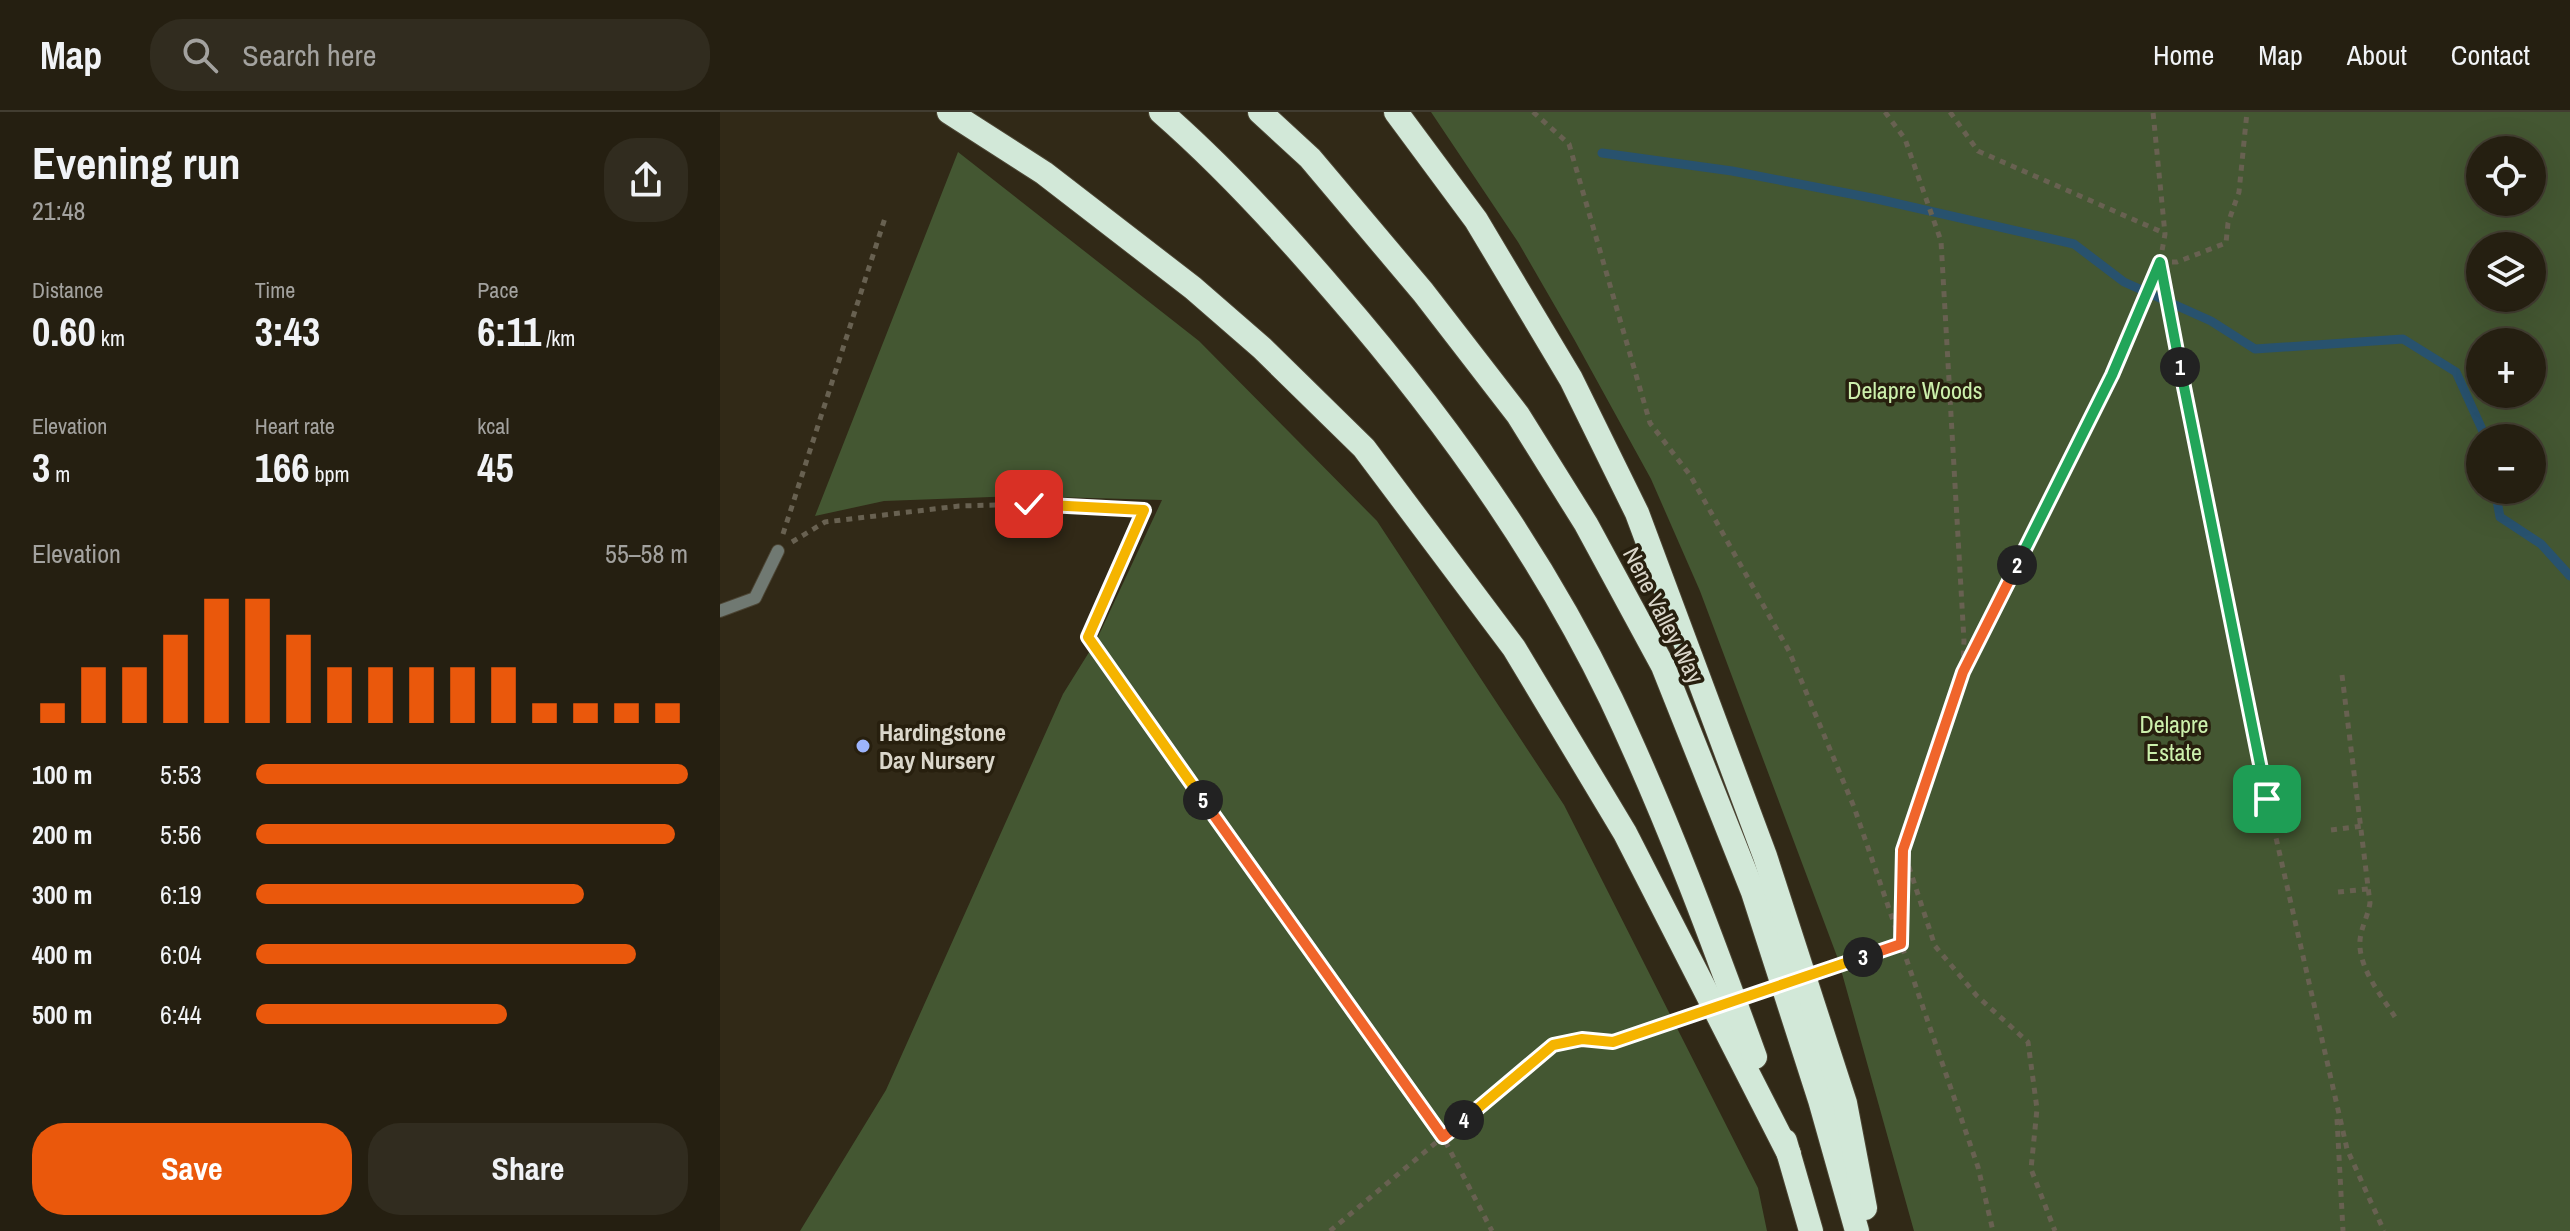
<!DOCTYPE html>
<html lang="en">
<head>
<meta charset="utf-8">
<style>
  :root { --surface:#251f11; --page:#312c1f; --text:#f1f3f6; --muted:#a3a29f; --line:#423d31; --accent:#ea580c }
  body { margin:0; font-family:"Archivo Narrow",sans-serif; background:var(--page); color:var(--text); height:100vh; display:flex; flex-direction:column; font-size:30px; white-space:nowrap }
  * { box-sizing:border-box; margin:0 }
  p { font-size:26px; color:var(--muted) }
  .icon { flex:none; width:44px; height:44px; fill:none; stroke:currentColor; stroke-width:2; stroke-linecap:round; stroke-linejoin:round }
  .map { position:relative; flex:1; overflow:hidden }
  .sheet { display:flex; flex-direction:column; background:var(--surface); width:720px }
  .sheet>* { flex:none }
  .tools { position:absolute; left:1746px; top:24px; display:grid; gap:16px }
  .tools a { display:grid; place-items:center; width:80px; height:80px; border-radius:50%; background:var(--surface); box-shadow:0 8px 32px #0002,0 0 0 2px var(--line); font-size:40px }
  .pin { position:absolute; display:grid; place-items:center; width:68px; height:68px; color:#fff; margin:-34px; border-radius:16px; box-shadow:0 4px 12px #0006 }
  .km { position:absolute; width:40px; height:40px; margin:-20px; border-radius:50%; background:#222; color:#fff; font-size:22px; line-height:40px; text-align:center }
  .round { display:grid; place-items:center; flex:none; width:84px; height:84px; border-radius:32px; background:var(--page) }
  .headline { display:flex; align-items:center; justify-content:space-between; height:136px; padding:0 32px }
  h1 { font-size:44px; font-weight:800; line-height:60px }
  .stats { display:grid; grid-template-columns:repeat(3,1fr); gap:12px; height:136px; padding:8px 32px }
  .stats div { display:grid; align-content:center }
  .stats b { font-size:40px; font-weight:800 }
  .stats small { font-size:22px; font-weight:400 }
  .stats p { font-size:22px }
  .chart { height:224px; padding:16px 32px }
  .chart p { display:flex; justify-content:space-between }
  .chart svg { width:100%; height:144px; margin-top:8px; stroke:var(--accent); stroke-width:6 }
  .button { display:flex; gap:16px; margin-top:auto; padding:16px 32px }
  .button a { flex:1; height:92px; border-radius:32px; background:var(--accent); color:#fff; font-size:32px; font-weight:800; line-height:92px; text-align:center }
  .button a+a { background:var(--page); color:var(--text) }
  ul { padding:0 32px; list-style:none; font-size:26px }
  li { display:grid; grid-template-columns:128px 96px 1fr; align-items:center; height:60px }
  li i { height:20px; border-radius:10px; background:var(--accent) }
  header { display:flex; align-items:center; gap:48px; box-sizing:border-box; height:112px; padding:0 40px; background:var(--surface); border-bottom:2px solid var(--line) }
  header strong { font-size:38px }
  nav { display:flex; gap:44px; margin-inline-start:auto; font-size:28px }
  .search { width:560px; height:72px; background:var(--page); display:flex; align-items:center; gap:20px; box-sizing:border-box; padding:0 28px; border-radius:32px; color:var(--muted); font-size:30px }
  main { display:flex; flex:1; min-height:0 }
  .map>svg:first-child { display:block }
</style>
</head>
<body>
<header>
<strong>Map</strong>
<div class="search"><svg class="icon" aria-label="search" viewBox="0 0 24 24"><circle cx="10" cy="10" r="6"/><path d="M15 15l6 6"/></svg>Search here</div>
<nav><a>Home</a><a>Map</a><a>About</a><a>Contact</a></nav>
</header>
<main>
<section class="sheet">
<div class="headline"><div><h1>Evening run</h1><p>21:48</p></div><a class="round"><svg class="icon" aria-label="share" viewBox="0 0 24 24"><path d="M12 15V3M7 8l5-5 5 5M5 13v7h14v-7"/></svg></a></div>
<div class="stats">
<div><p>Distance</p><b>0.60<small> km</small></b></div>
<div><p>Time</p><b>3:43</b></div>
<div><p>Pace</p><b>6:11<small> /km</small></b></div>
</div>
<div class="stats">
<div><p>Elevation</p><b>3<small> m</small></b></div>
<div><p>Heart rate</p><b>166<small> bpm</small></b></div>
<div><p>kcal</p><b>45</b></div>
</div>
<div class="chart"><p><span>Elevation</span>55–58 m</p>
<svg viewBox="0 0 160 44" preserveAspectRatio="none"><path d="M5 44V38M15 44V27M25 44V27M35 44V17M45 44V6M55 44V6M65 44V17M75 44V27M85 44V27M95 44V27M105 44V27M115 44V27M125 44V38M135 44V38M145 44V38M155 44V38"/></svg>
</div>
<ul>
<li><b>100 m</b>5:53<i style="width:100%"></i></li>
<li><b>200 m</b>5:56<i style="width:97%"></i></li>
<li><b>300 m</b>6:19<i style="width:76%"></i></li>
<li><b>400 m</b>6:04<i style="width:88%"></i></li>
<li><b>500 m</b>6:44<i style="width:58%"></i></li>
</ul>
<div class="button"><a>Save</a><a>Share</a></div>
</section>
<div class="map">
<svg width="1850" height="1119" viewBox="0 0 1850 1119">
  <rect width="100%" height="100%" fill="#312917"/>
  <g fill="#445732" fill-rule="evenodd">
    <path d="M711,0H1850V1119H1194L1118,847L980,479L931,367L854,227L798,130ZM1812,38V90H1760V38ZM1812,134V186H1760V134ZM1760,230H1812V282H1760ZM1760,326H1812V378H1760Z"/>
    <polygon points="238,40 479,229 657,409 844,693 1038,1076 1047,1119 80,1119 166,978 343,582 376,529 442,388 298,384 164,389 95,404"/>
  </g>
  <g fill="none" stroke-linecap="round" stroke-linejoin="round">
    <g stroke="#28526e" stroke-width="9">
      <polyline points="882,41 1012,59 1157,87 1354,132 1404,170 1491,209 1535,237 1683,227 1736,260 1766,326"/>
      <polyline points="1775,378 1780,405 1821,432 1850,464"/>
    </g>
    <defs>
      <polyline id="lane" points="0,499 35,486 58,439"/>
      <g id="highway">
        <polyline points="229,0 324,61 473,176 542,236 644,336 794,536 905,721 1069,1042"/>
        <path d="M441,0C504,55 559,115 613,178C721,302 819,438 891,587C946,703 991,824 1035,945"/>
        <polyline points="540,0 590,46 703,180 798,303 866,412 943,554 1033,780 1100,988 1137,1119"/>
        <polyline points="676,0 756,108 851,267 917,401 1045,744 1125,991 1145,1096"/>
        <polyline points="1065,1029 1091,1119"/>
      </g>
    </defs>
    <use href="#lane" stroke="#4c4534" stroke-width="14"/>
    <use href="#highway" stroke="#4c4534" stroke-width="26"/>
    <g stroke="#686151" stroke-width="5" stroke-dasharray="6 6" stroke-linecap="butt">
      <polyline points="813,0 849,32 930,311 970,363 1069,539 1134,695 1258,1055 1273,1119"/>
      <polyline points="1165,0 1185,27 1221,129 1244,529 1243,557"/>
      <polyline points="1230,0 1258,39 1444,121"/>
      <polyline points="1440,150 1528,603 1627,1037 1664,1119"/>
      <polyline points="1440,150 1457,150 1506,131 1508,111 1519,80 1527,0"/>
      <polyline points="63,422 165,106"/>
      <polyline points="72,430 105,410 239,394 309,392 424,398 368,525 723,1025 772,1119"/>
      <path d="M1622,563L1650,791C1648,803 1643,812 1641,822C1634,851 1661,883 1675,905"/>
      <polyline points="1611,718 1642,714"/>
      <polyline points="1185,743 1215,834 1257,884 1308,930 1317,997 1311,1057 1335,1119"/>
      <polyline points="1618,780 1648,777"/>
      <polyline points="1181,827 1183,738 1243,560 1359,333 1440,150 1445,122 1433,0"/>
      <polyline points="1617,1007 1623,1119"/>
      <polyline points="610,1119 833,933 862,927 893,930"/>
    </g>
    <use href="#lane" stroke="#707972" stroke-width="12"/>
    <use href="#highway" stroke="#d2e8d8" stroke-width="24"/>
    <polyline stroke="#686151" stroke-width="5" stroke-dasharray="6 6" stroke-linecap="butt" points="893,930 1181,832"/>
  </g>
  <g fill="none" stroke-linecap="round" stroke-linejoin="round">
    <defs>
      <polyline id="split-1" points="1460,255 1547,687"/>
      <polyline id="split-2" points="1297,453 1392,263 1440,150 1460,255"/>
      <polyline id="split-3" points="1143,845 1181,832 1183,738 1243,560 1297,453"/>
      <polyline id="split-4" points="744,1008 833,933 862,927 893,930 1143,845"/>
      <polyline id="split-5" points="483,688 723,1025 744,1008"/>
      <polyline id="split-6" points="309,392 424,398 368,525 483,688"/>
    </defs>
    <use href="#split-1" stroke="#fff" stroke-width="16"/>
    <use href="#split-2" stroke="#fff" stroke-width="16"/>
    <use href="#split-3" stroke="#fff" stroke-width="16"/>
    <use href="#split-4" stroke="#fff" stroke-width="16"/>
    <use href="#split-5" stroke="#fff" stroke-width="16"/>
    <use href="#split-6" stroke="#fff" stroke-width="16"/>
    <use href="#split-1" stroke="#22a559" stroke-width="10"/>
    <use href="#split-2" stroke="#22a559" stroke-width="10"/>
    <use href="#split-3" stroke="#f0652b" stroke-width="10"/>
    <use href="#split-4" stroke="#f5b400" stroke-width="10"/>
    <use href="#split-5" stroke="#f0652b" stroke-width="10"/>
    <use href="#split-6" stroke="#f5b400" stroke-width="10"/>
  </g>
  <circle fill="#9cb4fd" stroke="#271f0e" stroke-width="3" cx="143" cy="634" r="8"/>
  <g text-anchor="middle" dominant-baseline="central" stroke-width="7" stroke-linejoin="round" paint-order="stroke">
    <g font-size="24" fill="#ccf0ac" stroke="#271f0e">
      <text x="1195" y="278">Delapre Woods</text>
      <text x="1454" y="612">Delapre<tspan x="1454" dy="28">Estate</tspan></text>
    </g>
    <g font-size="24" fill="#dbd7cb" stroke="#271f0e">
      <text transform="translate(944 503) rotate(63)">Nene Valley Way</text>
    </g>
    <g font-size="24" font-weight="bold" fill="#dbd7cb" stroke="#271f0e" text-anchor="start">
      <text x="159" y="620">Hardingstone<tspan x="159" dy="28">Day Nursery</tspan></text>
    </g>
  </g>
</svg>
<div class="tools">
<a><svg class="icon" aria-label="locate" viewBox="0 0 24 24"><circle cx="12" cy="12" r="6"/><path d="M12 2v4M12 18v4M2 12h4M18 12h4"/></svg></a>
<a><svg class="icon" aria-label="layers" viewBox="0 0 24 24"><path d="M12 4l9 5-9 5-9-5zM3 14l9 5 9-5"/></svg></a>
<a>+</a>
<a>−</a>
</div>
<div class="pin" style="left:1547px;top:687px;background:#1e9e55"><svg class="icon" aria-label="arrive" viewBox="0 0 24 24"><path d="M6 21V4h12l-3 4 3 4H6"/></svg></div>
<div class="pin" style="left:309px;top:392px;background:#d93025"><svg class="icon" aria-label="check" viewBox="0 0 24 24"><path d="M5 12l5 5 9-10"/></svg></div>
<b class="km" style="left:1460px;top:255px">1</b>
<b class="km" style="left:1297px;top:453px">2</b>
<b class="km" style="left:1143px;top:845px">3</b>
<b class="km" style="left:744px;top:1008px">4</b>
<b class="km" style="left:483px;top:688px">5</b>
</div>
</main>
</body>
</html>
